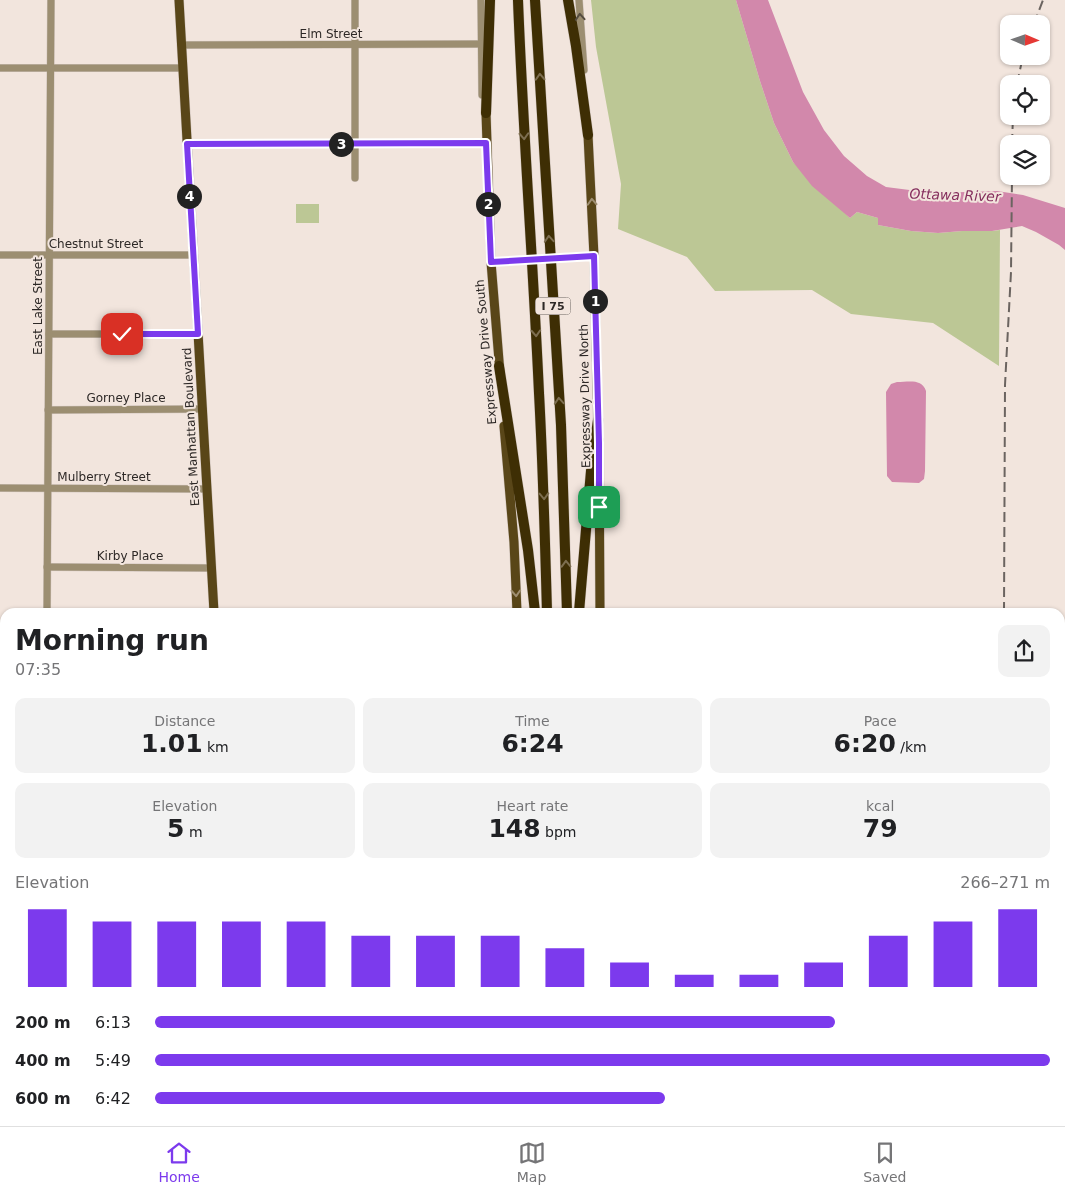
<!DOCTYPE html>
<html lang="en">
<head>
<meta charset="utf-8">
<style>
  :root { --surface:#fff; --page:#f2f2f2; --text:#202124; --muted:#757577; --line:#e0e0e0; --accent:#7c3aed }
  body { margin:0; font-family:"DejaVu Sans",sans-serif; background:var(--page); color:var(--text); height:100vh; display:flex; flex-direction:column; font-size:19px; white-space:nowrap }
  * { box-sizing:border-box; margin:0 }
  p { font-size:16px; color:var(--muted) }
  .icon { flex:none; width:28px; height:28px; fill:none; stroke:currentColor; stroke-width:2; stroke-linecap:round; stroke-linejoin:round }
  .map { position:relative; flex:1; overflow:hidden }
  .sheet { position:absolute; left:0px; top:608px; width:1065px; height:519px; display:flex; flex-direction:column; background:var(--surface); border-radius:15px 15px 0 0; box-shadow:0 1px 4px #0004 }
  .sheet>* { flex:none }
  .needle { width:32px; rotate:92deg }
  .buttons { position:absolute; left:1000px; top:15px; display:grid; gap:10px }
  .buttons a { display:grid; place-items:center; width:50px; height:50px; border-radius:10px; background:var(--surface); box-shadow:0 1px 4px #0004; font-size:25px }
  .pin { position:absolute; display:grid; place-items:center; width:42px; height:42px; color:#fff; margin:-21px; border-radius:10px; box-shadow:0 2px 8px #0006 }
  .km { position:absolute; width:25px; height:25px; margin:-12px; border-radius:50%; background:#222; color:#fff; font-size:14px; line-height:25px; text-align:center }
  .round { display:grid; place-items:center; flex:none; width:52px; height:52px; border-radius:10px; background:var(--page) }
  .headline { display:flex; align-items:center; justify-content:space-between; height:85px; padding:0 15px }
  h1 { font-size:28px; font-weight:600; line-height:38px }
  .metrics { display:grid; grid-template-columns:repeat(3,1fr); gap:8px; height:85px; padding:5px 15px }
  .metrics div { display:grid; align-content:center; border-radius:10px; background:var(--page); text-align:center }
  .metrics b { font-size:25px; font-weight:600 }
  .metrics small { font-size:14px; font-weight:400 }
  .metrics p { font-size:14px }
  .chart { height:140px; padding:10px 15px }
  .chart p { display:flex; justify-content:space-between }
  .chart svg { width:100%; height:90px; margin-top:5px; stroke:var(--accent); stroke-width:6 }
  ul { padding:0 15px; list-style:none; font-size:16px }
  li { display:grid; grid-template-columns:80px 60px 1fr; align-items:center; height:38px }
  li i { height:12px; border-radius:6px; background:var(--accent) }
  .tabs { display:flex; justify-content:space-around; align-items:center; height:70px; border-top:1px solid var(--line); background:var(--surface); font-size:14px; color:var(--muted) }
  .tabs a { display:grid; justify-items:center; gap:2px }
  .tabs .selected { color:var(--accent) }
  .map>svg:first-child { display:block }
</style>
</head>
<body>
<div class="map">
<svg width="1065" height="1126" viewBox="0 0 1065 1126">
  <rect width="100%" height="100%" fill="#f2e5dd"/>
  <g fill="#bcc795">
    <polygon points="591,0 736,0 760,81 774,123 793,162 850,218 857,212 878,218 878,225 911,231 938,233 962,231 992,231 1000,230 999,366 933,323 851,314 812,290 715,291 687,257 618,229 621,184 596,47"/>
    <rect x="296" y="204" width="23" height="19"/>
  </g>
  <g fill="#d288ab">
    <polygon points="736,0 768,0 803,92 824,130 844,156 867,176 886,187 933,193 997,191 1023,195 1065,208 1065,250 1059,245 1036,232 1022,226 992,231 962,231 938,233 911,231 878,225 878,218 857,212 850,218 812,186 793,162 774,123 760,81"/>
    <path d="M897,382C908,382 922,378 926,391L925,471L924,479L919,483L892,482L887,476L886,392L891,384Z"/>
  </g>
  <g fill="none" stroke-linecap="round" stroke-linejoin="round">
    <defs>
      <g id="minor">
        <polyline points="355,0 355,178"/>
        <polyline points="481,0 482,95"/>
        <polyline points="579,0 584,70"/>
        <polyline points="181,45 481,44"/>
        <polyline points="0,68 183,68"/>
        <polyline points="187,144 486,143"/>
        <polyline points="0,255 193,255"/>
        <polyline points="565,257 594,256"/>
        <polyline points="491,262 520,260"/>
        <polyline points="49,334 198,334"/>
        <polyline points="48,410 203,409"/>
        <polyline points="0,488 207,489"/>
        <polyline points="47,567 212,568"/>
        <polyline points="47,612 51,0"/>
        <polyline points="0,794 5,794"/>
        <polyline points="0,898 5,898"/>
        <polyline points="1060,910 1065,909"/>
        <polyline points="0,1107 5,1107"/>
        <polyline points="528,1121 528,1126"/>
        <polyline points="92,1126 92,1121"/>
      </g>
      <g id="major">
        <path d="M179,0C190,204 203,408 214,612"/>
        <polyline points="486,113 491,262 500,373"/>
        <polyline points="588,135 594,256 598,427"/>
        <polyline points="504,426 514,542 517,612"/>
        <polyline points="599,440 600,612"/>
        <polyline points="237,1121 238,1126"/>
        <polyline points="613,1121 614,1126"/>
      </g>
      <g id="highway">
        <path d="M518,0C523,131 533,262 539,393C543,466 545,539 547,612"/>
        <polyline points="535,0 561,425 567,612"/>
        <polyline points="568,0 576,46 588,135"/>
        <polyline points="486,113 490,0"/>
        <polyline points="499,366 528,550 535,612"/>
        <polyline points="579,612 591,471 598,420"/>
        <polyline points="560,1121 561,1126"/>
        <polyline points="585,1121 586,1126"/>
      </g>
    </defs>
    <use href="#minor" stroke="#cfc3bc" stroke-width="8"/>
    <use href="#major" stroke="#cfc3bc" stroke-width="10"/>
    <use href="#highway" stroke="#cfc3bc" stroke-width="11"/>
    <use href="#minor" stroke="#9c8e71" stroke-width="7"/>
    <use href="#major" stroke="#594618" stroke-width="9"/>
    <use href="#highway" stroke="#3e2e04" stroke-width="10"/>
    <g stroke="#6b6460" stroke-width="2" stroke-dasharray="10 5" stroke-linecap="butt">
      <polyline points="1034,24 1043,0"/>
      <polyline points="1017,84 1023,56"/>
      <polyline points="1012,144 1013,116"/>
      <polyline points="1004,612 1005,385 1011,272 1012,176"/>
    </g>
    <defs>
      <polyline id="minor-bridge" points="520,260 565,257"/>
    </defs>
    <use href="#minor-bridge" stroke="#cfc3bc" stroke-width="8" stroke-linecap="butt"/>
    <use href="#minor-bridge" stroke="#9c8e71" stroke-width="7"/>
  </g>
  <defs><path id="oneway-chevron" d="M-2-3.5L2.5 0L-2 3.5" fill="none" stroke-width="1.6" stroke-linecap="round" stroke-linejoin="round" transform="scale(1.25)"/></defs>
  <use stroke="#544c40" href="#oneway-chevron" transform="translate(580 17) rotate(-94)"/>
  <g stroke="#7d6e50">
    <use href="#oneway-chevron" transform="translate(540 77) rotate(-93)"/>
    <use href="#oneway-chevron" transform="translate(524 136) rotate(87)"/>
    <use href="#oneway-chevron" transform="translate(549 239) rotate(-94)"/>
    <use href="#oneway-chevron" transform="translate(536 333) rotate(87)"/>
    <use href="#oneway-chevron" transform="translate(559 401) rotate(-94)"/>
    <use href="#oneway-chevron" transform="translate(544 496) rotate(88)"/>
    <use href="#oneway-chevron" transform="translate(566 564) rotate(-92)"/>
  </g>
  <g stroke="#9e8e71">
    <use href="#oneway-chevron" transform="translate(592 202) rotate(-93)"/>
    <use href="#oneway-chevron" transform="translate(516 593) rotate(87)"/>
  </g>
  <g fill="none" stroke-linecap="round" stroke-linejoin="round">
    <defs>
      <polyline id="route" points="122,334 198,334 187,144 486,143 491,262 594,256 599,443 599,507"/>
    </defs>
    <use href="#route" stroke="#fff" stroke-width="10"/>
    <use href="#route" stroke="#7c3aed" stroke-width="6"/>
  </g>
  <g text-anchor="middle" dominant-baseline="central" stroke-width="4" stroke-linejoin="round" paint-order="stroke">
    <rect fill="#f2e5dd" stroke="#68615d" stroke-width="1" x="535.5" y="297.5" width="35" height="17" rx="4"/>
    <g font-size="11" font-weight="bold" fill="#2d2826">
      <text x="553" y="306">I 75</text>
    </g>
    <g font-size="12" fill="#2d2826" stroke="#f2e5dd">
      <text x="331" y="34">Elm Street</text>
      <text x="96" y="244">Chestnut Street</text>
      <text transform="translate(38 306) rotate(-90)">East Lake Street</text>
      <text transform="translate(486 352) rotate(-95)">Expressway Drive South</text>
      <text transform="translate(585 396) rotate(-91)">Expressway Drive North</text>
      <text x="126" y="398">Gorney Place</text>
      <text transform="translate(191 427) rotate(-93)">East Manhattan Boulevard</text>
      <text x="104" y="477">Mulberry Street</text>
      <text x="130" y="556">Kirby Place</text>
    </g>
    <g font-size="14" font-style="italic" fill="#852e5d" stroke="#f2e5dd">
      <text transform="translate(955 195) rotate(2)">Ottawa River</text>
    </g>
  </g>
</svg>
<div class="buttons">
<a><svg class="needle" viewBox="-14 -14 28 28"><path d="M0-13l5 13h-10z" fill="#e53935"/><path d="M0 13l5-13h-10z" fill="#757577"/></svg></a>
<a><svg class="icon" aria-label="locate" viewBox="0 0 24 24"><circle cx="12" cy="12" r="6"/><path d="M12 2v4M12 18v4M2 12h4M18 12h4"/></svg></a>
<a><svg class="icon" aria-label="layers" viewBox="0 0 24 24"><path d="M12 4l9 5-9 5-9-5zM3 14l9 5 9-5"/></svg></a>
</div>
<div class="pin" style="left:599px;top:507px;background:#1e9e55"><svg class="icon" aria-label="arrive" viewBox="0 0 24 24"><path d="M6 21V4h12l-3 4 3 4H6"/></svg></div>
<div class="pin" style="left:122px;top:334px;background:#d93025"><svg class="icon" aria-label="check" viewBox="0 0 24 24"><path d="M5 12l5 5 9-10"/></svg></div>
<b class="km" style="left:595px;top:301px">1</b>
<b class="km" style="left:488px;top:204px">2</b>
<b class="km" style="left:341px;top:144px">3</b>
<b class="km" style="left:189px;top:196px">4</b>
<section class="sheet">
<div class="headline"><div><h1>Morning run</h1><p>07:35</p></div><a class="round"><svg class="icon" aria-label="share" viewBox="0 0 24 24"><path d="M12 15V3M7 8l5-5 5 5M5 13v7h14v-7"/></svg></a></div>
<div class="metrics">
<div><p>Distance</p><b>1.01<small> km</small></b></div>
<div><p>Time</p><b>6:24</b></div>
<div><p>Pace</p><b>6:20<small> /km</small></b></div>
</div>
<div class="metrics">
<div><p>Elevation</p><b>5<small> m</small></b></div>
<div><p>Heart rate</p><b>148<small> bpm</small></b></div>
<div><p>kcal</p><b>79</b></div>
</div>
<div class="chart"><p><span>Elevation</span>266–271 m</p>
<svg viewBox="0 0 160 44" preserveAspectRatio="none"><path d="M5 44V6M15 44V12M25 44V12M35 44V12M45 44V12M55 44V19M65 44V19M75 44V19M85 44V25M95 44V32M105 44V38M115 44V38M125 44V32M135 44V19M145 44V12M155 44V6"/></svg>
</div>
<ul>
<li><b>200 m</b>6:13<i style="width:76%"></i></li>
<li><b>400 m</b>5:49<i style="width:100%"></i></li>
<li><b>600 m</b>6:42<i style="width:57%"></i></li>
</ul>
</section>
</div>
<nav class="tabs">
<a class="selected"><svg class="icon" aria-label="home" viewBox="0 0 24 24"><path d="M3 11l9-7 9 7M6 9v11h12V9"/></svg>Home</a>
<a><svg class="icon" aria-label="map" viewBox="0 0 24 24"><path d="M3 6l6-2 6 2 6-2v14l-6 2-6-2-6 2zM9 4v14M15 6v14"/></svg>Map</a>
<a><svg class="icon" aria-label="saved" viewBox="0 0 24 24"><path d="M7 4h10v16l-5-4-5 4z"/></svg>Saved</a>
</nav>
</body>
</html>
